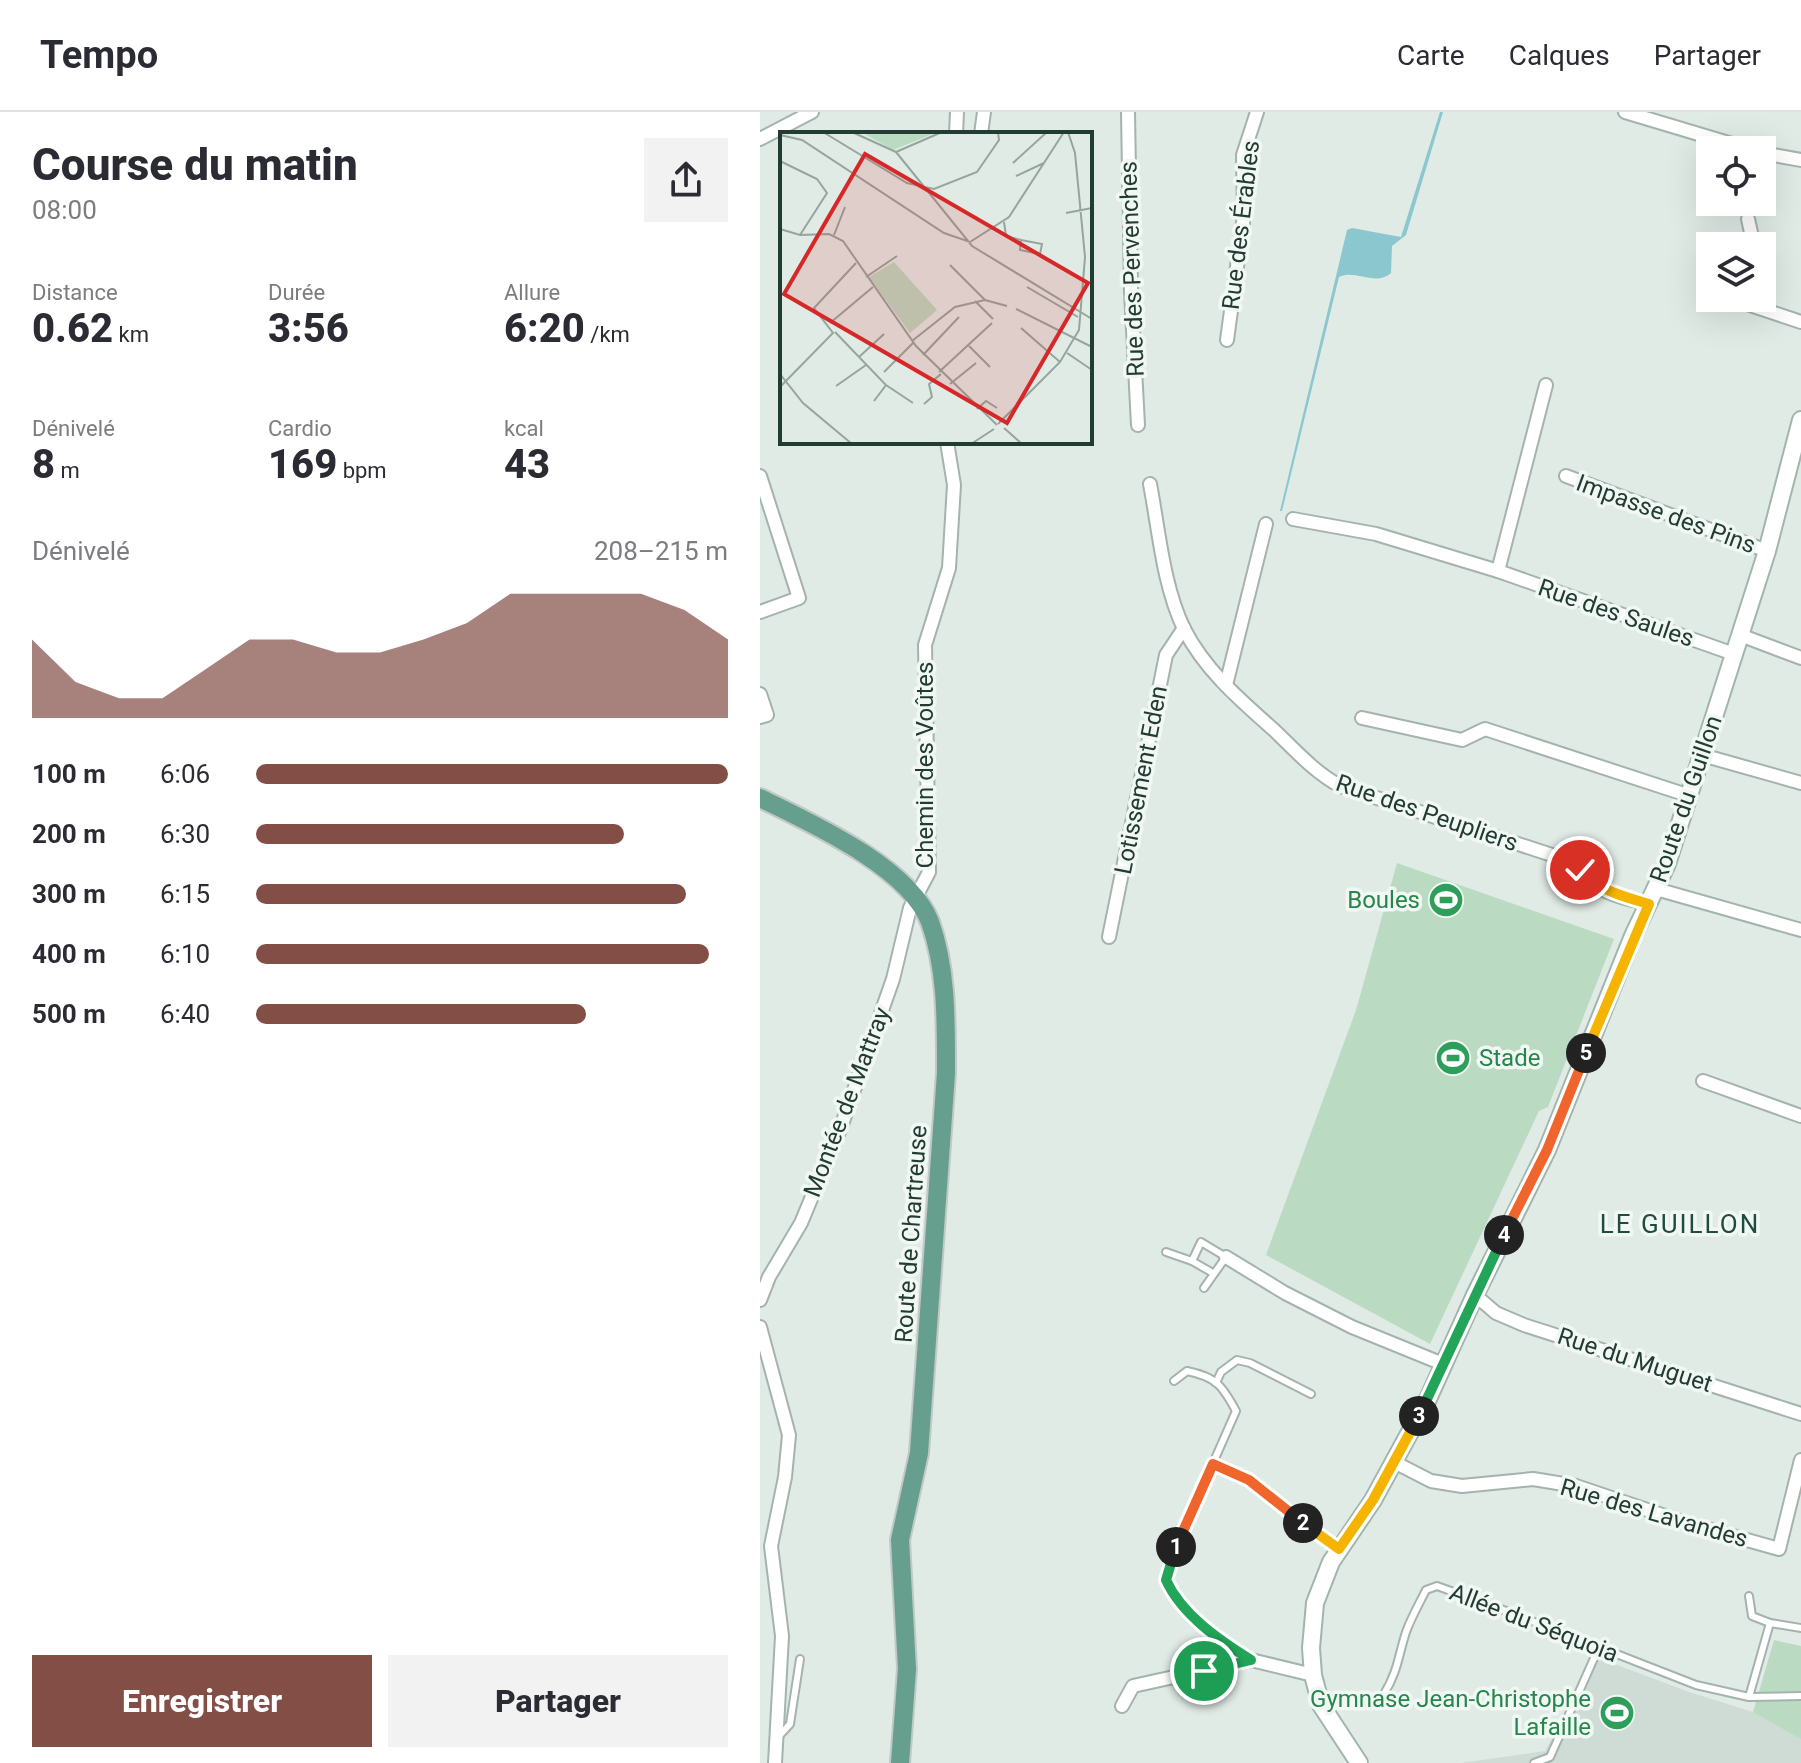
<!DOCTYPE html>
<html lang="fr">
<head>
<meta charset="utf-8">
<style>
  :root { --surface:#fff; --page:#f2f2f3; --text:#2b2b33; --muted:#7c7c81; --line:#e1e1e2; --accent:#824e46 }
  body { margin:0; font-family:Roboto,sans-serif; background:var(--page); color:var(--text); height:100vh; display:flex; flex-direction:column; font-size:30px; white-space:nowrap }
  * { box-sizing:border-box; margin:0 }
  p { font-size:26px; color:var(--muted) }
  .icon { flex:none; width:44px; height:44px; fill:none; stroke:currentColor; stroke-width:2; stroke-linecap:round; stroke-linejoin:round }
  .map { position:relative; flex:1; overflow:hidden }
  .sheet { display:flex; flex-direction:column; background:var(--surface); width:760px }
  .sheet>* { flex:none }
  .tools { position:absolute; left:936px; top:24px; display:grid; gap:16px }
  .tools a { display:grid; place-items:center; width:80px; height:80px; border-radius:0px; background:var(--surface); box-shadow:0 8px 32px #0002; font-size:40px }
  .pin { position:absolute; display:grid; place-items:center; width:68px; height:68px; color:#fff; margin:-34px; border:4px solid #fff; border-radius:50%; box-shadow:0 2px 8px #0007 }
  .km { position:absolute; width:40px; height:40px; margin:-20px; border-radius:50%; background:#222; color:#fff; font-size:22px; line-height:40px; text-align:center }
  .round { display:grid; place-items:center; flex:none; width:84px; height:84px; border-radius:0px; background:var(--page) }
  .head { display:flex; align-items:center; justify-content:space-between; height:136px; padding:0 32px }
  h1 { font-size:44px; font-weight:800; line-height:60px }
  .stats { display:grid; grid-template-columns:repeat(3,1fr); gap:12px; height:136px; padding:8px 32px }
  .stats div { display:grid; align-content:center }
  .stats b { font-size:40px; font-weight:800 }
  .stats small { font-size:22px; font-weight:400 }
  .stats p { font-size:22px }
  .chart { height:224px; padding:16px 32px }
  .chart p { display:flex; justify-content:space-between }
  .chart svg { width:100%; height:144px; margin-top:8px; fill:var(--accent); opacity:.7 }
  .cta { display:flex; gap:16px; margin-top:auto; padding:16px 32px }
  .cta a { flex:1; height:92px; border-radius:0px; background:var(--accent); color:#fff; font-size:32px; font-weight:800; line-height:92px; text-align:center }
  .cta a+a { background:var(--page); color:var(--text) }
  ul { padding:0 32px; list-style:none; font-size:26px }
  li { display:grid; grid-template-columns:128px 96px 1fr; align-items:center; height:60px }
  li i { height:20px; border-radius:10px; background:var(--accent) }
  header { display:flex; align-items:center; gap:48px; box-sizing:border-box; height:112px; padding:0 40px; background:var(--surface); border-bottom:2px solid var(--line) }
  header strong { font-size:38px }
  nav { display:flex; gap:44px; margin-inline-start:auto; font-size:28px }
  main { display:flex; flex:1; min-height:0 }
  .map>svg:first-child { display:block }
</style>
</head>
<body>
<header>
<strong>Tempo</strong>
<nav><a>Carte</a><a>Calques</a><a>Partager</a></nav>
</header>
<main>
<section class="sheet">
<div class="head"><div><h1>Course du matin</h1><p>08:00</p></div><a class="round"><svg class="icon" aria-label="share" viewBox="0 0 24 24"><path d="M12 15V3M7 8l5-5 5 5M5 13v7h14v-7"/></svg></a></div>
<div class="stats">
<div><p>Distance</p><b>0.62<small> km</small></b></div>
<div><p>Durée</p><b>3:56</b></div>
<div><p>Allure</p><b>6:20<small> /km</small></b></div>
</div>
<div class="stats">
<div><p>Dénivelé</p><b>8<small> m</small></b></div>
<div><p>Cardio</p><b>169<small> bpm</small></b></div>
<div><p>kcal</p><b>43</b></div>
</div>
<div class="chart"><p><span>Dénivelé</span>208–215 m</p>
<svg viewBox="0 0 160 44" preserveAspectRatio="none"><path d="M0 44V20L10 33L20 38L30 38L40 29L50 20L60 20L70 24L80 24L90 20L100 15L110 6L120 6L130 6L140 6L150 11L160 20V44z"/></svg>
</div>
<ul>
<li><b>100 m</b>6:06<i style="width:100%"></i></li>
<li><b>200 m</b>6:30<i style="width:78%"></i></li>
<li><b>300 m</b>6:15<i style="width:91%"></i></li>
<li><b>400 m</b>6:10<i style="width:96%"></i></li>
<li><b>500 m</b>6:40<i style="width:70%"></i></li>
</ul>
<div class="cta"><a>Enregistrer</a><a>Partager</a></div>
</section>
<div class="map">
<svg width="1041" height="1651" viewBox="0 0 1041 1651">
  <rect width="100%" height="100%" fill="#e1ebe6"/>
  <polygon fill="#cfdbd5" points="836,1545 929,1580 993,1600 1019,1598 1041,1607 1041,1651 701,1651 785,1639"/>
  <g fill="#badbc2">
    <polygon points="637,751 854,827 788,995 779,999 670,1232 506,1143 596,898"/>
    <polygon points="1014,1528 1041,1534 1041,1627 993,1600"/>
  </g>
  <path fill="#8bc7ce" d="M680,0H683L646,123L632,134L631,161C615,175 596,157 579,165L522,399H520L587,118L592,116L641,125Z"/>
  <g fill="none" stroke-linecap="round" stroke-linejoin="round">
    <defs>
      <g id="lane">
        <polyline points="406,1140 432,1149"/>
        <polyline points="444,1176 466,1145 441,1130 432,1149 453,1161"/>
        <path d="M414,1269L427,1259C456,1265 462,1273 476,1299L413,1442L406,1468C422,1502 457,1526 488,1546"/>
        <polyline points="456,1271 461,1260 477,1248 490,1251 551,1282"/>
        <polyline points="453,1352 489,1368 579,1437"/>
        <polyline points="989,1484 992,1504 1010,1511"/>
        <path d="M624,1582C638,1559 638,1545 646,1520C651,1506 659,1492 666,1478L677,1474L749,1500L936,1573L989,1585L1041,1584"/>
        <polyline points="989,1585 1010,1511 1041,1516"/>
        <polyline points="19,1624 30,1612 40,1547"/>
        <polyline points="774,1651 790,1645 839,1535"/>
      </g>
      <g id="street">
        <polyline points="368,0 371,180 378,313"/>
        <polyline points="865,0 992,38"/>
        <polyline points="196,22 197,0"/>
        <polyline points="221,22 224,0"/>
        <polyline points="0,27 52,0"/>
        <polyline points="1002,41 1041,48"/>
        <polyline points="988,107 994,134"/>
        <polyline points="985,186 984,191 1041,210"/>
        <polyline points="467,228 484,103 483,43 497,0"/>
        <polyline points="0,364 39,486 0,500"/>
        <polyline points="806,364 1007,439"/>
        <path d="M390,372C399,419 403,473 424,517C445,558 480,588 514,618C535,638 554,660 580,674L795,744C812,751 820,761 833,771C848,784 871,787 889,792"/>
        <polyline points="533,407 616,422 738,459 974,542"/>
        <polyline points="738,459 786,273"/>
        <polyline points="980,523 1041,546"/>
        <polyline points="466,573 506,412"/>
        <polyline points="0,582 7,603 0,605"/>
        <polyline points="602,606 702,628 725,617 930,684"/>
        <polyline points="942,643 1041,671"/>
        <polyline points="896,777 1041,818"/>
        <polyline points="349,825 406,543 424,516"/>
        <polyline points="943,969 1041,1004"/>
        <polyline points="466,1145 525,1181 592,1215 683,1252"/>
        <polyline points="715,1183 736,1201 764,1213 1041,1302"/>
        <polyline points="0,1188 9,1165 41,1111 81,1015 133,867 150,796 169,760 165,533 189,456 194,373 187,330"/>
        <polyline points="0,1215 29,1323 25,1365 11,1434 22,1524 15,1651"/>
        <polyline points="634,1350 671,1369 702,1374 773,1367 816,1374 923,1410 1019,1437 1041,1348"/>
        <polyline points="362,1594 373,1574 491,1548 553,1563"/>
      </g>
      <polyline id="secondary" points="599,1651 561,1593 553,1563 551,1536 555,1491 571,1450 613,1388 668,1287 715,1183 787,1038 873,824 907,752 1007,439 1041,308"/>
      <path id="primary" d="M0,686C51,711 149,755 170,810C187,857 186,911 186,961L159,1341L140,1428L147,1557L140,1651"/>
    </defs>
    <use href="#lane" stroke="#a4b3ad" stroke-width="10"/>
    <use href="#street" stroke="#a4b3ad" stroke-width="16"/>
    <use href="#secondary" stroke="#a0b6ad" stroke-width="20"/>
    <use href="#primary" stroke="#c1c8c6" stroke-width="22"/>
    <use href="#lane" stroke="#fff" stroke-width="6"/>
    <use href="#street" stroke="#fff" stroke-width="12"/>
    <use href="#secondary" stroke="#fff" stroke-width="16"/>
    <use href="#primary" stroke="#679f8e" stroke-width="18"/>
  </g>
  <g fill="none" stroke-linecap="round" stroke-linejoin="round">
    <defs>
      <path id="split-1" d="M416,1435L406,1468C422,1503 459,1528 491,1548L444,1559"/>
      <polyline id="split-2" points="416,1435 453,1352 489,1368 543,1411"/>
      <polyline id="split-3" points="543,1411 579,1437 613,1388 659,1304"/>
      <polyline id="split-4" points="659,1304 744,1123"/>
      <polyline id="split-5" points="744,1123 787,1038 826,941"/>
      <path id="split-6" d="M820,758C840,779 862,784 889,792L826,941"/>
    </defs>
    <use href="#split-1" stroke="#fff" stroke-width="16"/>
    <use href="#split-2" stroke="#fff" stroke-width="16"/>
    <use href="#split-3" stroke="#fff" stroke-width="16"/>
    <use href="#split-4" stroke="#fff" stroke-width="16"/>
    <use href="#split-5" stroke="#fff" stroke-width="16"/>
    <use href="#split-6" stroke="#fff" stroke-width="16"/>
    <use href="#split-1" stroke="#22a559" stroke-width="10"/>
    <use href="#split-2" stroke="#f0652b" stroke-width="10"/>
    <use href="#split-3" stroke="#f5b400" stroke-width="10"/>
    <use href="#split-4" stroke="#22a559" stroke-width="10"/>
    <use href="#split-5" stroke="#f0652b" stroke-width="10"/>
    <use href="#split-6" stroke="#f5b400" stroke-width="10"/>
  </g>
  <defs>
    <symbol id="stadium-disc" viewBox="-11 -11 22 22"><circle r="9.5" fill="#2e9e5b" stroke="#f1f8f4"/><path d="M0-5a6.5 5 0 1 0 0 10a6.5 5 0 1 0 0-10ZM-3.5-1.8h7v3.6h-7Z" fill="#fff"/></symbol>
  </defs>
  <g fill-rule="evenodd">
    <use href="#stadium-disc" x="666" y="768" width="40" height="40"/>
    <use href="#stadium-disc" x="673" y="926" width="40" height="40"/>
    <use href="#stadium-disc" x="837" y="1581" width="40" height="40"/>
  </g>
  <g text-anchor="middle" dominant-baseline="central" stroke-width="7" stroke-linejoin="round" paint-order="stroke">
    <g font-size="24" fill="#223b33" stroke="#f1f8f4">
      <text transform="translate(481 113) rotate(-83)">Rue des Érables</text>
      <text transform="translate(372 157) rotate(-92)">Rue des Pervenches</text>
      <text transform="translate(906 402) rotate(20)">Impasse des Pins</text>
      <text transform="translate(856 501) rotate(19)">Rue des Saules</text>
      <text transform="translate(165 653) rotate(-90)">Chemin des Voûtes</text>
      <text transform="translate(381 668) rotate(-79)">Lotissement Eden</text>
      <text transform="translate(926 687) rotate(-71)">Route du Guillon</text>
      <text transform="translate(667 701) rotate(19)">Rue des Peupliers</text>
      <text transform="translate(87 990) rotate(-69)">Montée de Mattray</text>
      <text transform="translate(151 1122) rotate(-86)">Route de Chartreuse</text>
      <text transform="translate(875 1248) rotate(18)">Rue du Muguet</text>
      <text transform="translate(894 1401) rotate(16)">Rue des Lavandes</text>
      <text transform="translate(774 1511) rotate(21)">Allée du Séquoia</text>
    </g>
    <g font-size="24" fill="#27864d" stroke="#f1f8f4" text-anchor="end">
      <text x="660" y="788">Boules</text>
      <text x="719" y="946" text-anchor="start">Stade</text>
      <text x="831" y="1587">Gymnase Jean-Christophe<tspan x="831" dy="28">Lafaille</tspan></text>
    </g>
    <g font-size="26" letter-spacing="2" fill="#1f4c3f" stroke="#f1f8f4">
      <text x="920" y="1112">LE GUILLON</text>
    </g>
  </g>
  <g transform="translate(20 20)">
    <rect width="312" height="312" fill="#e1ebe6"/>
    <path d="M81,0H158L113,18ZM114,130L157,178L130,201L89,145Z" fill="#badbc2"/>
    <path fill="none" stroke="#95a59e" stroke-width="2" d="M43,0L127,51L154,57L197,40L219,8L218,0M72,0L116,20M0,3L22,8L164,101L190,110L229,85L284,0M116,20L192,114L312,187M116,20L162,0M0,29L37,47L47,61L20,103M233,31L267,0M236,44L264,31M286,81L312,76M224,90L226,104L241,108L262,112L260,122L240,118L241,108M0,97L20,103L49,102L63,109L136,214L217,293M54,103L65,75M170,133L205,168M86,145L117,124M247,155L298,185M195,169L213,187M236,177L312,215M50,191L93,155M241,196L280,230M55,200L106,253L94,269M132,209L175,175L205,168L227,174M189,214L210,235M287,221L312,238M143,223L179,185M79,225L104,202M104,240L133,211M159,240L212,191M0,242L23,271L72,312M170,252L196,231M106,253L133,271M56,254L86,233M0,255L53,201L34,176L76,131M144,272L152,265L149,252L161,242M197,277L206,269L217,276M218,292L280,230L299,198L305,125L295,21L288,0M224,296L242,312M191,312L214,297"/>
    <path fill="#d62828" fill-opacity="0.15" stroke="#d62828" stroke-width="4" d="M85,22L308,151L227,291L4,162Z"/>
    <rect width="312" height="312" fill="none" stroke="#223b33" stroke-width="4"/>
  </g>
</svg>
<div class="tools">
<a><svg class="icon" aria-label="locate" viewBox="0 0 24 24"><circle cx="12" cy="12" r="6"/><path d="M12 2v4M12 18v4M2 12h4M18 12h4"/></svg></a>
<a><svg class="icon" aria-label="layers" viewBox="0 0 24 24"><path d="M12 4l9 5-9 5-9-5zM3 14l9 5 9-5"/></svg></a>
</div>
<div class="pin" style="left:444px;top:1559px;background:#1e9e55"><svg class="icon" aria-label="arrive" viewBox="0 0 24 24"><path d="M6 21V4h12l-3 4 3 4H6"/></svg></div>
<div class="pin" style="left:820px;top:758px;background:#d93025"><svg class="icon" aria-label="check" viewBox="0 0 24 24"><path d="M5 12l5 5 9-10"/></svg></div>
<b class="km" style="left:416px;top:1435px">1</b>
<b class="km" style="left:543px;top:1411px">2</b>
<b class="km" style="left:659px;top:1304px">3</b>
<b class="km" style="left:744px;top:1123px">4</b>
<b class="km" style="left:826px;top:941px">5</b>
</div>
</main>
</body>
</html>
